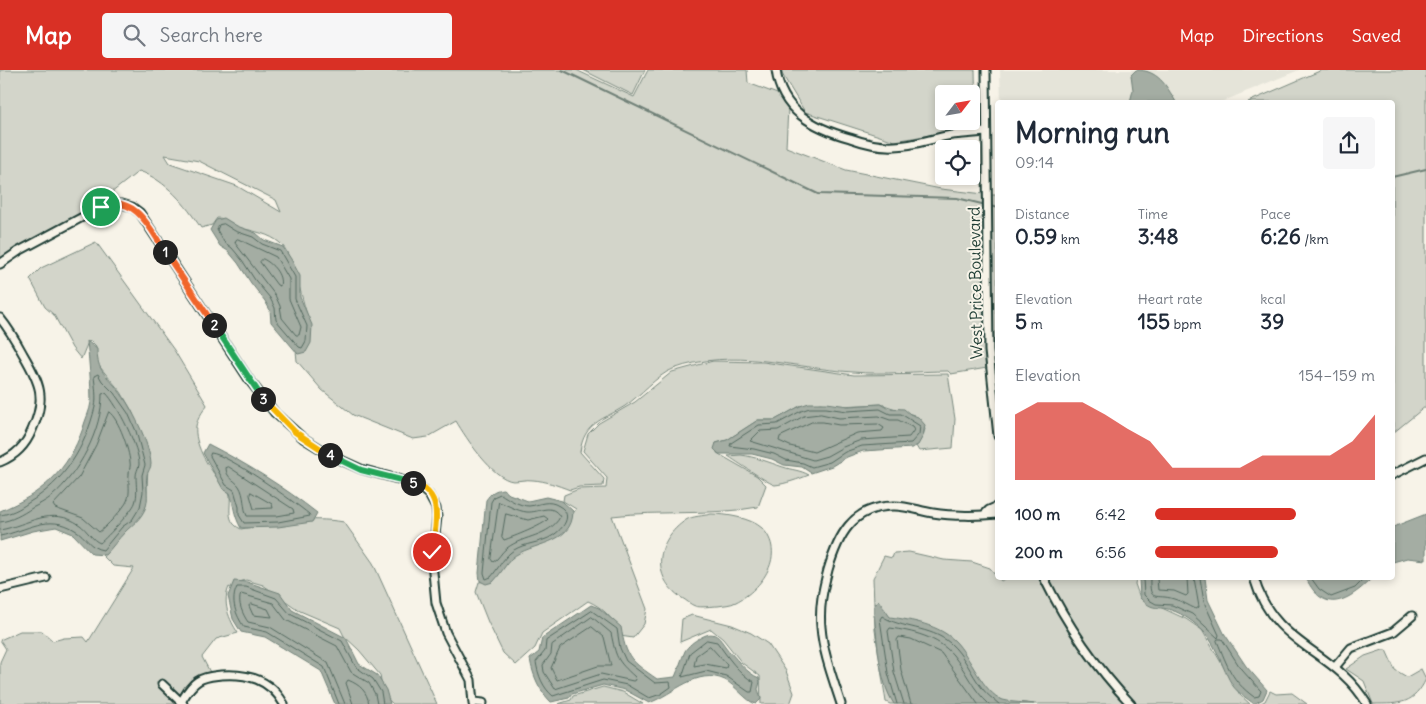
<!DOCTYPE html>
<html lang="en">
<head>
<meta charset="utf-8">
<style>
  :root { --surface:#fff; --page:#f6f6f7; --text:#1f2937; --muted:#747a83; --accent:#d93025 }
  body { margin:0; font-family:Delius,sans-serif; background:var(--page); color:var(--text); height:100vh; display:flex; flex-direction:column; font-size:19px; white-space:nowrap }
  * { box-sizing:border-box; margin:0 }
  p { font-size:16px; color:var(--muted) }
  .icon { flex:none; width:28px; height:28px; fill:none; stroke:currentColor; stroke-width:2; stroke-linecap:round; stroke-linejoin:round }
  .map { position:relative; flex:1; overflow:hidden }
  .panel { position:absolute; left:995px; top:30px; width:400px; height:480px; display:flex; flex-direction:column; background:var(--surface); border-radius:5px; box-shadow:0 2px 8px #0003 }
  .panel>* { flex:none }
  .needle { width:32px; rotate:59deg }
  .buttons { position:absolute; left:935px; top:15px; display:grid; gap:10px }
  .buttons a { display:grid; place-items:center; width:45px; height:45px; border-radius:5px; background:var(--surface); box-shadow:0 2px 8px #0003; font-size:25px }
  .pin { position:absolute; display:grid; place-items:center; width:42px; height:42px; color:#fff; margin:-21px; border:2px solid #fff; border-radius:50%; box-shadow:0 1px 5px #0007 }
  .km { position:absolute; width:25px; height:25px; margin:-12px; border-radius:50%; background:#222; color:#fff; font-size:14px; line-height:25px; text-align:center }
  .round { display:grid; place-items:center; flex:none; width:52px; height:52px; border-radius:5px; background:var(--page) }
  .headline { display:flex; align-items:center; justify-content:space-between; height:85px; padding:0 20px }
  h1 { font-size:28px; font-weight:800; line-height:38px }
  .figures { display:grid; grid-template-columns:repeat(3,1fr); gap:8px; height:85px; padding:5px 20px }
  .figures div { display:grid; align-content:center }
  .figures b { font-size:21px; font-weight:800 }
  .figures small { font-size:14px; font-weight:400 }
  .figures p { font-size:14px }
  .chart { height:140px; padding:10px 20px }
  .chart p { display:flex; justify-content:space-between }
  .chart svg { width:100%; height:90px; margin-top:5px; fill:var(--accent); opacity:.7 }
  ul { padding:0 20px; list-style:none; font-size:16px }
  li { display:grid; grid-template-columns:80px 60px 1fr; align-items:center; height:38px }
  li i { height:12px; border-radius:6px; background:var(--accent) }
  header { display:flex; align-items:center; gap:30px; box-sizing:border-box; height:70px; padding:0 25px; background:var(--accent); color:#fff }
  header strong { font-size:24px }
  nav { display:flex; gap:28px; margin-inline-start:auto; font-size:18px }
  .search { width:350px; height:45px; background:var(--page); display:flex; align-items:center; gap:12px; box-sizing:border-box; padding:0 18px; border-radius:5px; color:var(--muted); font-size:19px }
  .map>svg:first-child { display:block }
</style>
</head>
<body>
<header>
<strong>Map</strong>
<div class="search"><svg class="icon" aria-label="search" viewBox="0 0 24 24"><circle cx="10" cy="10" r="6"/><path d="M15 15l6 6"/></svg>Search here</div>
<nav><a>Map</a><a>Directions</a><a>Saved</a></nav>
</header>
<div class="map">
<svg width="1426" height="634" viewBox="0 0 1426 634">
  <rect width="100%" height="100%" fill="#f7f3e8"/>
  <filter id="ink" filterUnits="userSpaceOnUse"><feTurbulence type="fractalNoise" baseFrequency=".02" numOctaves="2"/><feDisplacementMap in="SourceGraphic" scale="10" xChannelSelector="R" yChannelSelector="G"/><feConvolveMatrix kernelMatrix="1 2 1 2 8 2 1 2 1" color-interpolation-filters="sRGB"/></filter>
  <g filter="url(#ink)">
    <polygon fill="#e5e4d9" points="1000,0 1299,0 1221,32 1001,32"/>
    <g fill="#d3d5ca" stroke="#79897f" fill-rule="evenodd">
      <path d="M0,0H576L634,27L648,0H747L748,13L780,25L788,38L786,77L846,100L941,119L984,124L987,298L951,304L948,301C917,301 884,305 853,302C792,298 734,277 673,299C657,305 640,326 625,336C603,350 584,352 580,382L604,409L603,416L579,417L570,420C557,415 546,411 533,410C526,409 520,411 513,411C493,409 466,368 456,351L428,367L413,369L353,345L322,320L297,291L296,281L308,248C302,230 293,183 280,173C270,164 253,161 241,158C231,155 227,148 217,148L212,155L201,158C186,135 166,110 139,101L111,123L80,138L87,148L28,178L7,193H0ZM165,85L199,91L276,130L281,142L237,116L170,93Z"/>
      <polygon points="583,0 645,0 633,25"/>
      <path d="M782,0H975L976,57L895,71L805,42L782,4ZM944,24H971V51H944Z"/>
      <polygon points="1322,0 1426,0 1426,336 1393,363 1392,32 1248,32"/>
      <polygon points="991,125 998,125 997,344 993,280"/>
      <path d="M96,172L174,280L207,335C203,341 197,349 196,356C194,374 207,395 218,409C221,412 225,414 227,417C236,431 221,450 241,459C276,453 309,446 344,452L373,493L437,634H393L383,625L380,605L359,580L344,566L340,558L300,541L263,515L246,510L236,513L231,518L229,517C222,533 229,549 238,563L216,569L202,587L212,606L202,610L180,630L185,634H0V592L6,579L0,570L20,561H42L53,571L64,568L84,567L88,572L134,498L113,496L101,484L130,457L147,422L148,392L147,379L132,341L121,322L94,290L96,276L91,271L88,272L81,289L72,278L54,245L45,237L30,209L41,198Z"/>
      <path d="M713,291L763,292L854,305L948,304L955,349L953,378L919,381L916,376L923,366L925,359L914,345L881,334L839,336L821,333L800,336L775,350H758L727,370L716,373L717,383L757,406L766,415L758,437C710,446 661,440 612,446L647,539L644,554L633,568L620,566C614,549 604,538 588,531L542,563L535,578L516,595L503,583L488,552L476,522L479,512L488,511L518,482L569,450L576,439L563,431L564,425L579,419L606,418L607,408L583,381L588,364L599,353L635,332L672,302Z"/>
      <path d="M741,385C756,387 768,392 783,397C792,400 800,400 809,405C799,409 785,414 775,415C771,415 734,390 728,386Z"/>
      <path d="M711,444C726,444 751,448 762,458C787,484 762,519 736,532C731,535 723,535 718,536C711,536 701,538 695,536C691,535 686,530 682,528C650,507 656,470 686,450C692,446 704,446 711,444Z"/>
      <path d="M909,482L944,490L972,492L990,498L1001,511L1006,508H1040C1061,552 1095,597 1126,634H890L886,632L875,560L873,508L884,486L892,488L894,483Z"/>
      <path d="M1048,508H1136L1135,514L1140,528L1186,549L1202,560L1240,625L1250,634H1136C1100,597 1072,553 1048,508Z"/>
      <polygon points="692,545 732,555 751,563 768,574 786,601 794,623 790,634 761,634 760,606 742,593 723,569 711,559 680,572 682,549"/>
      <path d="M1383,580H1386L1395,600L1407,607L1421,599L1426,609C1414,634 1401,634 1373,634L1364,611L1346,599L1365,586Z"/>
      <polygon points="603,617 623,622 643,634 558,634 571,630 573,626"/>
      <polygon points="1270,621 1276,624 1292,623 1307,634 1259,634 1265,631"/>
    </g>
    <g fill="#a4ada3" stroke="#6f8077">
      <path d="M1136,0C1158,0 1166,15 1176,32H1130L1133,20L1131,5Z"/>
      <polygon points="224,148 237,156 256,163 264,170 283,177 291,189 300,206 300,227 312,255 311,273 306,282 298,284 271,252 270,240 265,231 251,213 238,193 228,181 220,176 210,160 216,150"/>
      <path d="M87,271L97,279C97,302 106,304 119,321C131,336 150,374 151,394C151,398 148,401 147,405C145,416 150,428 145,439C140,450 133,454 125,462C118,469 112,478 105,485L92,484L73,464L56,457L33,461L0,471V441C42,424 68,401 83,358C85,350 90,341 91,332C91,312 89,291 87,271Z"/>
      <polygon points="809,333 827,333 848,336 881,334 888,338 904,339 910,344 918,347 925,355 923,366 918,375 912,378 863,381 847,387 832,396 811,403 802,397 784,395 772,389 752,384 719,384 714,379 716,373 727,370 758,350 775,350 800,336"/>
      <path d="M208,374C247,394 284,417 317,443L312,452L278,457L241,458C234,446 234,436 230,423L223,419L203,383Z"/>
      <path d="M503,419L509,424L528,431L546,427L562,431L573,441C573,476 530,472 512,488C505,495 500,505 493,512L486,514L480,511L479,503L486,430C491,423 494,420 503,419Z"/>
      <polygon points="1426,444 1426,490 1407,488 1393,492 1393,457"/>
      <path d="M1139,508H1205L1208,530L1224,563L1246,596L1267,620L1263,629L1254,634C1248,629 1238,623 1233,616C1222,599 1218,577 1204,562C1195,553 1184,544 1171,540C1156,535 1154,542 1140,528Z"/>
      <path d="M1306,508H1372C1349,531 1324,546 1306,508Z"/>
      <polygon points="234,511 247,512 280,523 292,540 346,568 359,594 377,605 386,620 390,634 335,634 321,601 265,567 241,562 233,549 228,526"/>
      <path d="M878,530L890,547C912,550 939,555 955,571C970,586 983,623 1003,630C1013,633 1024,632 1034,634H894C878,609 878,573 874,545V536Z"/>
      <path d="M591,535L599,538L621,557C626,588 631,591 657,609L675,607C679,598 681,590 685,581C688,576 694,571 700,568C718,557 720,572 730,582C739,592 747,603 759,608L760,612L758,619L761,629L756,634C747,632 735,615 725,610C697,597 674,624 649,633L625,620L603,615L572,624L569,628L551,632C539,620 533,606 530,589L539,582L542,568Z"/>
    </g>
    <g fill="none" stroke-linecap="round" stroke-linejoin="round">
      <g stroke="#546a60" stroke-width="1">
        <polygon points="224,154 235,161 253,167 262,174 280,181 295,207 295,229 307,256 306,271 302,278 299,277 276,250 275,238 270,228 255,210 242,190 232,178 224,172 217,160 219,155"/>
        <polygon points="238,169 276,187 289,209 289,229 301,257 299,265 296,265 282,248 280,236 275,225 235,173 236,170"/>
        <path d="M263,189C272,193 283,205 280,216L277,215L260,192Z"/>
        <polygon points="810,338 826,338 847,341 880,339 890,344 901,344 920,356 919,364 911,373 862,376 845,382 830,392 812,397 803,393 786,390 774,384 754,379 730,376 731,373 759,355 777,354 801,341"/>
        <path d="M109,342C119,349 129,380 130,392C131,396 129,399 129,404C128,413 131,422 127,431C125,437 104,459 99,462L83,448L55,438L53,435L79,407L96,375Z"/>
        <polygon points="821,344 839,348 879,346 890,350 898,350 912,357 914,360 909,367 861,370 843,377 827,386 813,390 750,371 760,361 778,360 804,346"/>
        <polygon points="812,352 823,352 839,355 878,354 884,358 882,361 857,363 814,382 790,376 779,371 780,367"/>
        <path d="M211,383C228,384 293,431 309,444L310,446L278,452L244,453L239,445V437L234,420L226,415L210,386Z"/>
        <path d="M229,397L293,439L294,443L277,446H247C243,438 245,425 239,416C234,409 226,408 226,398Z"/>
        <polygon points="251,422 272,434 273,438 254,439 250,425"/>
        <path d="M501,424C508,429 520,436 529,436C540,435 548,429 559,436C577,446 559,464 546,469C534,474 520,474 510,483C503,489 497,500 491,507L486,509L484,503L491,432L494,427Z"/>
        <path d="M499,432C508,435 517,441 527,442C539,443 552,432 560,447C549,467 524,465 507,478C501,482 499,489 493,492L491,489Z"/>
        <path d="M506,444L528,450L544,446L548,449C544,455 513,467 504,470L502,467Z"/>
        <path d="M0,445C10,444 20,439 28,433C65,411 85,378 95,337C97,328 95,316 94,306L98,304L102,311L114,323L128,343L136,361L145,395L142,405L143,422L140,437L132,450L122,457L103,480C89,478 86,466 75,460C48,443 27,461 0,466"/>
        <path d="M0,452C11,451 23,444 32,438C38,435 46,431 52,426C79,403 102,360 102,324L106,323C117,334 140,379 139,395C138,399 136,402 136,406C136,416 138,424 135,433C132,441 107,467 100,473C92,470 87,460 80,455C51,435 29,455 0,460"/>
        <polyline points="1143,508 1144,525 1149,530 1156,534 1172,535 1192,544 1218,568 1219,565 1204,532 1200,508"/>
        <path d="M1150,508C1149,534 1156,523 1174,529C1182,531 1189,536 1196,539L1199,537L1194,508"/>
        <polyline points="1157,508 1158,520 1174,521 1186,526 1188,524 1187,508"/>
        <polyline points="1311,508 1319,519 1331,527 1355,518 1365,508"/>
        <polygon points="252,534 268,539 272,547 253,545 249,536"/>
        <path d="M592,541L617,559L620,578L626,591L655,613L670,612L671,617L661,624L649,628L627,615L603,610L553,626C543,618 538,605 536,592L545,581L546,571Z"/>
        <path d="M592,547L611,563C616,587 616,590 635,607L636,610L633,611L601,604L555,619L544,602L543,595L551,584L552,575Z"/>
        <polygon points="592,557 604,567 611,596 598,596 557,610 551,598 560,578"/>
        <path d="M1218,569H1222L1241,599L1261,621L1259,626L1254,627C1231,610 1228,597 1217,571Z"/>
        <path d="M707,570L717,572C727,586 739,604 754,612L752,622H749L726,606L706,601L682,607L690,583Z"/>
        <polygon points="710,576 727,595 726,598 705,594 694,596 696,586"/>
        <path d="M339,634L324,597L267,562L244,557C236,545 230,531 237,517H246L276,528L290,544L342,571L356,597L373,609L381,622L383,634"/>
        <path d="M345,634L328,593L270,557L248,552C243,545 237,532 241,524L273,533L286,550L337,576L351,602L369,613L375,624L377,634"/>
        <path d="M353,634L346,613L348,610C360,615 367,621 369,634"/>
        <path d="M897,634L888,603L880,549L882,546C901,559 930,556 950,573C964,585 971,604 982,618C986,624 993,629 999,634"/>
        <path d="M904,634L894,602L888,561L890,558C912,561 938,567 953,585C966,601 973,620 989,634"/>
        <polyline points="911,634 901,600 897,570 899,567 911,569 941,583 978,634"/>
      </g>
      <g stroke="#6f8077" stroke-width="2">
        <polyline points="562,0 818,124 957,128 986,135"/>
        <polyline points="1392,107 1426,99"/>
        <polyline points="990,136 998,138"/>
      </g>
      <defs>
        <g id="minor">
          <path d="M776,0C781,41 814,58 850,68C864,73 880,77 895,76C914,76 933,68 952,65C963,64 975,63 986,62"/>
          <polyline points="986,0 989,281 998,366"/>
          <polyline points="0,194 19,181 105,135 122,134 132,137 140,143 250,311 275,343 303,368 332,386 361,399 416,414 429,425 436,438 437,447 432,492 436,533 446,563 471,610 473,634"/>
          <path d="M0,248C9,259 16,271 23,284C40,313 47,328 32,360C26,375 15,386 0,392"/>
          <polyline points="1392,405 1426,388"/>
          <polyline points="985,444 989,440 998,436"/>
          <path d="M1044,508C1066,553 1096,597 1131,634"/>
          <path d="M1254,508C1274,578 1334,578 1367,634"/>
          <polyline points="0,519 46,508"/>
          <polyline points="1335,597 1351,578 1393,562 1412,546"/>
          <polyline points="162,614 183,634"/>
          <path d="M181,632C186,624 190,616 198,611C205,606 213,606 221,605C247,603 270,609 284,634"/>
          <polyline points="474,632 483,633"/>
          <path d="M841,634C833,609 823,583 821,557C819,537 823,519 828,500C838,466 852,437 892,436C906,435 919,441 933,443C952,446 979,446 998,444"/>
        </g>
      </defs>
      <use href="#minor" stroke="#1f3d34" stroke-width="11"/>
      <use href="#minor" stroke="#f7f3e8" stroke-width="7"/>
    </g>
  </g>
  <g fill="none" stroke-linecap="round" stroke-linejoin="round" filter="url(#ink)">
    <defs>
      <path id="split-1" d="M101,137C134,122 151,159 165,182"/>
      <polyline id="split-2" points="165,182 214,255"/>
      <polyline id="split-3" points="214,255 263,329"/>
      <polyline id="split-4" points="263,329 295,362 330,385"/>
      <polyline id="split-5" points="330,385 361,400 413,413"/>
      <path id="split-6" d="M413,413C446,424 435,457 432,482"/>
    </defs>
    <use href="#split-1" stroke="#fff" stroke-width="10"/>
    <use href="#split-2" stroke="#fff" stroke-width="10"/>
    <use href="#split-3" stroke="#fff" stroke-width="10"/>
    <use href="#split-4" stroke="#fff" stroke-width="10"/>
    <use href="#split-5" stroke="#fff" stroke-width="10"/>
    <use href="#split-6" stroke="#fff" stroke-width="10"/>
    <use href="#split-1" stroke="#f0652b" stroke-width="6"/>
    <use href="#split-2" stroke="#f0652b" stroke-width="6"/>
    <use href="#split-3" stroke="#22a559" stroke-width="6"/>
    <use href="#split-4" stroke="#f5b400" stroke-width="6"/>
    <use href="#split-5" stroke="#22a559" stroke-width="6"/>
    <use href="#split-6" stroke="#f5b400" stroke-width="6"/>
  </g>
  <g text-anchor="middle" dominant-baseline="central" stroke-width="4" stroke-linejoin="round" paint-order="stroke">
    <g font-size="16" fill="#1f3d34" stroke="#f7f3e8">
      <text transform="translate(975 213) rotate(-91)">West Price Boulevard</text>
    </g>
  </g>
</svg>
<div class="buttons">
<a><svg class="needle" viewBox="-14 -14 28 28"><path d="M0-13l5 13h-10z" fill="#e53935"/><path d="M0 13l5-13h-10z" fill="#747a83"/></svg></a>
<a><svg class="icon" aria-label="locate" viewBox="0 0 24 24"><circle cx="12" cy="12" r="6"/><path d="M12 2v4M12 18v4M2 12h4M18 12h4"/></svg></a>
</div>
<div class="pin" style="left:101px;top:137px;background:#1e9e55"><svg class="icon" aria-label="arrive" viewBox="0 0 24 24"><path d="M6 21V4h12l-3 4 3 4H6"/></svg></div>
<div class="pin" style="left:432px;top:482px;background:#d93025"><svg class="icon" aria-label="check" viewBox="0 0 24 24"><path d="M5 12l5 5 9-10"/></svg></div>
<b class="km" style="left:165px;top:182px">1</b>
<b class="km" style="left:214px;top:255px">2</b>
<b class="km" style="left:263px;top:329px">3</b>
<b class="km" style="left:330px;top:385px">4</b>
<b class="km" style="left:413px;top:413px">5</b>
<section class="panel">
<div class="headline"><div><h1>Morning run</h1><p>09:14</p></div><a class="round"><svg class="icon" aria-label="share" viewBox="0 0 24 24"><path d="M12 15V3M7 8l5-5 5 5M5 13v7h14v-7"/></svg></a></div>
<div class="figures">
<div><p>Distance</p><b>0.59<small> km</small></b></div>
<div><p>Time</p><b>3:48</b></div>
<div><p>Pace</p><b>6:26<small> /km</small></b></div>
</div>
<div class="figures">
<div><p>Elevation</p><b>5<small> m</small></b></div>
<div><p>Heart rate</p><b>155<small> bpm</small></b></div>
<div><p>kcal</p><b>39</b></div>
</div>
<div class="chart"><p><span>Elevation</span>154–159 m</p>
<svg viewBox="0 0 160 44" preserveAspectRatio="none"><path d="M0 44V12L10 6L20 6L30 6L40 12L50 19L60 25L70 38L80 38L90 38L100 38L110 32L120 32L130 32L140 32L150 25L160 12V44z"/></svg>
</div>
<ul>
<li><b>100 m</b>6:42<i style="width:64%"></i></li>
<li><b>200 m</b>6:56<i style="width:56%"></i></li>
</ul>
</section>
</div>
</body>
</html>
